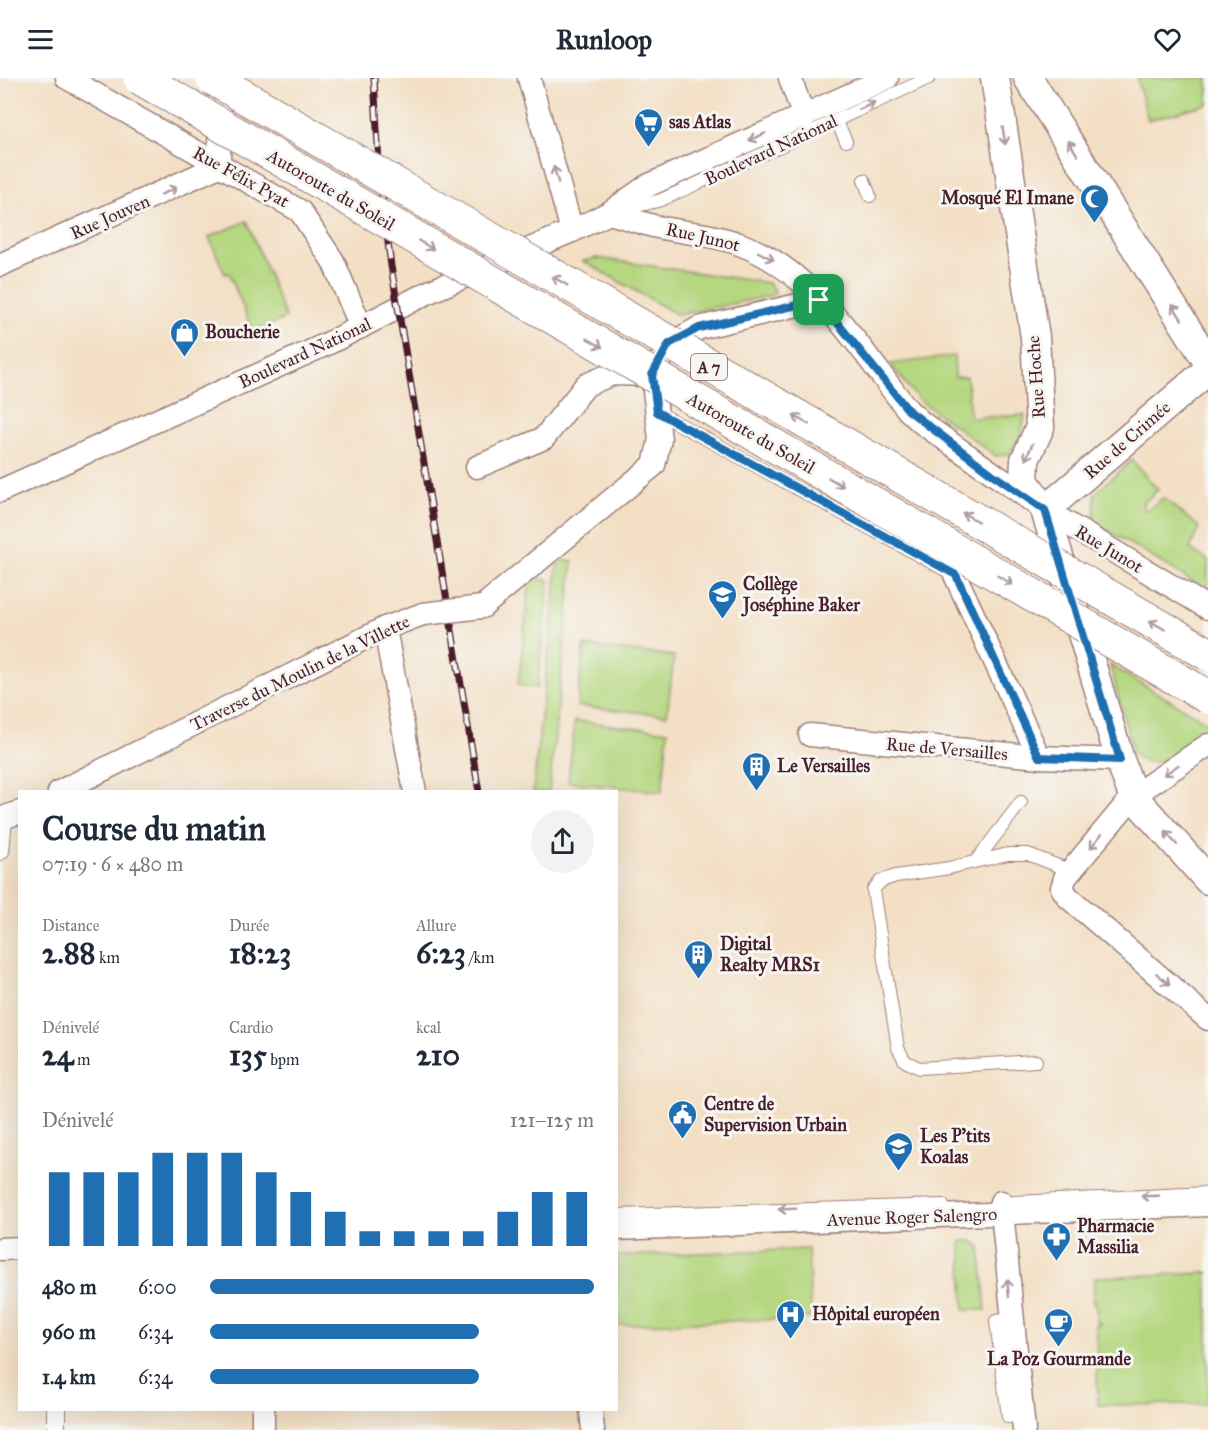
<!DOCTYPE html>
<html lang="fr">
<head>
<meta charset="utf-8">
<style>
  :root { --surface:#fff; --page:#f2f2f3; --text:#1f2937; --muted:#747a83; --accent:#1f6fb2 }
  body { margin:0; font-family:"IM FELL Great Primer",serif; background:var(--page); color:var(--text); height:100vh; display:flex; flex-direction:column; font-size:22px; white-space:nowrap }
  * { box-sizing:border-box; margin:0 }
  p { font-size:20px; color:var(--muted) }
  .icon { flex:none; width:33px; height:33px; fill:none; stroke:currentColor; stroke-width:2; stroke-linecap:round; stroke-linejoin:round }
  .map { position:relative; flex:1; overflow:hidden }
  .side { position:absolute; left:18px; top:712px; width:600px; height:621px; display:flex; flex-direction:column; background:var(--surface); border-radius:0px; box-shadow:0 6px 24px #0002 }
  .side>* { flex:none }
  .pin { position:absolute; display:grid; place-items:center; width:51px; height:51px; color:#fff; margin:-26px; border-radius:12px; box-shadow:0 3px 9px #0006 }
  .round { display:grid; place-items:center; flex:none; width:63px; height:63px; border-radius:32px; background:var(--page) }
  .headline { display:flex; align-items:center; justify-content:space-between; height:102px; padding:0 24px }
  h1 { font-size:33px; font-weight:700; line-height:45px }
  .stats { display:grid; grid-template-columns:repeat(3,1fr); gap:9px; height:102px; padding:6px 24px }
  .stats div { display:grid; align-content:center }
  .stats b { font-size:30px; font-weight:700 }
  .stats small { font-size:16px; font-weight:400 }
  .stats p { font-size:16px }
  .chart { height:168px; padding:12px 24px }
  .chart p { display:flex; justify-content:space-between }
  .chart svg { width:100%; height:108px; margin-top:6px; stroke:var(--accent); stroke-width:6 }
  ul { padding:0 24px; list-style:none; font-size:20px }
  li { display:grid; grid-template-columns:96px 72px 1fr; align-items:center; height:45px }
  li i { height:15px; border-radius:8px; background:var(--accent) }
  header { display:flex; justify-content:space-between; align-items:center; height:78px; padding:0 24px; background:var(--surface); font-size:27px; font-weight:700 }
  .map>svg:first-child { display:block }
</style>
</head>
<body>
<header><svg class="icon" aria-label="menu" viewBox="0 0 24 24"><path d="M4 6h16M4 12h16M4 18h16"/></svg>Runloop<svg class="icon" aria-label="heart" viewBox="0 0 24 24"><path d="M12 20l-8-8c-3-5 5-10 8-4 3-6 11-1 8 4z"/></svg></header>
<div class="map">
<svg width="1208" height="1352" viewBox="0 0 1208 1352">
  <rect width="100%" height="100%" fill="#f6f6f2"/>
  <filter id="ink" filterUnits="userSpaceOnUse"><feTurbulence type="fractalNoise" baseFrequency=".0167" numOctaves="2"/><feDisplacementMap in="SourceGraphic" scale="12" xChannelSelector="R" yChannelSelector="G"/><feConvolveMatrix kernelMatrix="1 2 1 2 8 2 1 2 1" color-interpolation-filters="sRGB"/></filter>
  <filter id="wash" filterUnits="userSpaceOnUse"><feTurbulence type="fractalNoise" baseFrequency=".008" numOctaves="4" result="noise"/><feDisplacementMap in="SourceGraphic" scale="24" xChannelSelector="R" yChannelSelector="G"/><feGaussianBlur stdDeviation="1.35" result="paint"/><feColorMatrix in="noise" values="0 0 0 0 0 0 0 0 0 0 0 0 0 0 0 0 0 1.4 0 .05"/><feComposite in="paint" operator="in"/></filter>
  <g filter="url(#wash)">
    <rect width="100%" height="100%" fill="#f3dfc4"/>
    <g fill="#b5d780" stroke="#807b56" stroke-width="1.5">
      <polygon points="1137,0 1208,0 1208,26 1148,42"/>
      <polygon points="247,143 286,240 253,254 229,195 225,196 209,159"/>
      <polygon points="597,180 768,205 776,214 770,218 678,237 583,183"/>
      <polygon points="954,278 955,299 967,299 970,340 1025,337 1022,354 1009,376 996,378 918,321 890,286"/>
      <polygon points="1132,382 1158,412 1142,426 1146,433 1163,420 1199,449 1190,471 1208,482 1208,513 1094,444 1095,415"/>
      <polygon points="558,482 573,483 549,714 533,714"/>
      <polygon points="530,500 549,502 537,610 518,607"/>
      <polygon points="584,568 674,578 667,637 577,628"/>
      <path d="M1110,587L1208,645V656C1185,671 1160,697 1134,677Z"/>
      <polygon points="575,643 668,653 662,714 568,704"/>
      <polygon points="961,1163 972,1163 980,1168 986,1232 964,1232"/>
      <polygon points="808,1171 811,1240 617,1247 617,1178"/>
      <polygon points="1208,1195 1208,1326 1098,1327 1096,1246 1101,1246 1096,1243 1096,1226 1093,1225 1094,1199"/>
    </g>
  </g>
  <g filter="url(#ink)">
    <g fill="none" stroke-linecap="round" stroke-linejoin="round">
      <defs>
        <g id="service">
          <polyline points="836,42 846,63"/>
          <polyline points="864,102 870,118"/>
          <polyline points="622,132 661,122 929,0"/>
          <polyline points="657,334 955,497"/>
          <polyline points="0,776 3,774 6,740"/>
          <polyline points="976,783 1021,724"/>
          <polyline points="1036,983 919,990 905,983 898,970 873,812 881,803 896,798 949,790 1008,776 1028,776 1071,793"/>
          <polyline points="1014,1124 1208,1115"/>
          <polyline points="616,1137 943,1127"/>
          <polyline points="1012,1241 996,1243 1008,1339 1022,1337"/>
        </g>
        <polyline id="pedestrian" points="56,1332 56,1352"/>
        <g id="minor">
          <polyline points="67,0 300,133 333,183 361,249"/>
          <polyline points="529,0 572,153"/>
          <polyline points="790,0 804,39"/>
          <path d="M609,135C627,140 644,146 662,150C689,155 717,157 742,167C816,195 861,273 908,332L922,345L1045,432L1208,530"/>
          <polyline points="0,187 219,88 220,0"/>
          <polyline points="477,389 544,360 586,307 612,296 649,297"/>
          <polyline points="0,413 327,266 431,213 572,153 609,135 647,108 887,0"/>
          <polyline points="955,497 1039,679"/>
          <polyline points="482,529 654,387 660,361 652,297 670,266 699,250 819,222"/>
          <polyline points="385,550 415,714"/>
          <polyline points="810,657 1039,679 1120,682"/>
          <polyline points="1208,667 1133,718 1065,800 1062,810 1068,819 1208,941"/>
          <polyline points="59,714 385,550 423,536"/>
          <polyline points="0,741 20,734"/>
          <polyline points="1001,1124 1024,1352"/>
          <polyline points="616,1151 1208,1127"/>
          <polyline points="0,1171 20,1170"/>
          <polyline points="591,1332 593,1352"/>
          <polyline points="263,1352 263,1332"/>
        </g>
        <g id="tertiary">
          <polyline points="995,0 1035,259 1040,349 1025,382 1024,403 1045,432 1120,682 1133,718 1208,802"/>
          <polyline points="1028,0 1208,284"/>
          <polyline points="1045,432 1208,292"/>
        </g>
      </defs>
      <use href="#service" stroke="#9e7f78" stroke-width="14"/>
      <use href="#pedestrian" stroke="#9e7f78" stroke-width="20"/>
      <use href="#minor" stroke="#9e7f78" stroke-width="25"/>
      <use href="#tertiary" stroke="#9e7f78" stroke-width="31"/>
      <use href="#service" stroke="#fff" stroke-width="12"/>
      <use href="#pedestrian" stroke="#fff" stroke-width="18"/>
      <use href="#minor" stroke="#fff" stroke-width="22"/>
      <use href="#tertiary" stroke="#fff" stroke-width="28"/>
      <defs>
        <polyline id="rail" points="374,0 380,102 391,188 479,714"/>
      </defs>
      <use href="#rail" stroke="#4a1f2b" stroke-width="7"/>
      <use href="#rail" stroke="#f6f6f2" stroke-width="4.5" stroke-dasharray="14" stroke-linecap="butt"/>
      <defs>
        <polyline id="minor-bridge" points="423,536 482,529"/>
        <g id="motorway-bridge">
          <polyline points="140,0 1208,619"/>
          <polyline points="212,0 1208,576"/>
        </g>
      </defs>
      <use href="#minor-bridge" stroke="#9e7f78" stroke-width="25" stroke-linecap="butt"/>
      <use href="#motorway-bridge" stroke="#9e7f78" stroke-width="35" stroke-linecap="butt"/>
      <use href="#minor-bridge" stroke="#fff" stroke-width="22"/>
      <use href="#motorway-bridge" stroke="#fff" stroke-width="33"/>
    </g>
    <defs><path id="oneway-shaft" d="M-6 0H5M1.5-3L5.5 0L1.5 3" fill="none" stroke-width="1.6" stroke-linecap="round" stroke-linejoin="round" transform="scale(1.5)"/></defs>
    <g stroke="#ae9aa0">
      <use href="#oneway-shaft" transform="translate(867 28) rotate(-25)"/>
      <use href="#oneway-shaft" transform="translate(1004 58) rotate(81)"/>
      <use href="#oneway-shaft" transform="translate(757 59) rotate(156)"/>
      <use href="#oneway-shaft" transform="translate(1073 70) rotate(-122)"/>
      <use href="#oneway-shaft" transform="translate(556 97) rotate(-106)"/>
      <use href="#oneway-shaft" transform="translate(169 113) rotate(-24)"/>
      <use href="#oneway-shaft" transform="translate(426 167) rotate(30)"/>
      <use href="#oneway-shaft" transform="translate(766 178) rotate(28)"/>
      <use href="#oneway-shaft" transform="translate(560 203) rotate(-150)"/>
      <use href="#oneway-shaft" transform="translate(1177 234) rotate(-122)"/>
      <use href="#oneway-shaft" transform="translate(595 265) rotate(30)"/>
      <use href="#oneway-shaft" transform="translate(801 342) rotate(-150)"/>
      <use href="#oneway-shaft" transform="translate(1029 374) rotate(113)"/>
      <use href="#oneway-shaft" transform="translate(836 404) rotate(30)"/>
      <use href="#oneway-shaft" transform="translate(970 439) rotate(-150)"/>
      <use href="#oneway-shaft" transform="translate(1005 502) rotate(30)"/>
      <use href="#oneway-shaft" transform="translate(1157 547) rotate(-150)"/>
      <use href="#oneway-shaft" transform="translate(1171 692) rotate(146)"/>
      <use href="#oneway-shaft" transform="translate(1171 760) rotate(-131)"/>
      <use href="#oneway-shaft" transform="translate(1096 763) rotate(129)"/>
      <use href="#oneway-shaft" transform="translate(1163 901) rotate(41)"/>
      <use href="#oneway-shaft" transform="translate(1150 1118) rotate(178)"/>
      <use href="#oneway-shaft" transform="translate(787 1131) rotate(178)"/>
      <use href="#oneway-shaft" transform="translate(1008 1210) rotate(-96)"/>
    </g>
  </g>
  <g fill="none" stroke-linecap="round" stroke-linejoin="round" filter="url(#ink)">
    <defs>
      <polygon id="route" points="819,222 908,332 992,396 1045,432 1120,682 1039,679 956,497 657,334 652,297 669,266 699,250"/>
    </defs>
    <use href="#route" stroke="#fff" stroke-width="12"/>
    <use href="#route" stroke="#1f6fb2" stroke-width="8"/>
  </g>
  <defs>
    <symbol id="supermarket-pin" viewBox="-11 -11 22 30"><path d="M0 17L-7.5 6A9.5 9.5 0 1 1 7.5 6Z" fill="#1f6fb2" stroke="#f6f6f2"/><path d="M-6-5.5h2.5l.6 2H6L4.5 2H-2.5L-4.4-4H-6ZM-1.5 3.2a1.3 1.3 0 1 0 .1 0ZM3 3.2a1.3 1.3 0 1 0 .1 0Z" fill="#fff"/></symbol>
    <symbol id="mosque-pin" viewBox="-11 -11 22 30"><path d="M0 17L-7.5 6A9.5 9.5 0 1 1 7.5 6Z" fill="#1f6fb2" stroke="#f6f6f2"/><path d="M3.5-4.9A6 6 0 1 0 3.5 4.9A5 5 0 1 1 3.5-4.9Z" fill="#fff"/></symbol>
    <symbol id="shop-pin" viewBox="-11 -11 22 30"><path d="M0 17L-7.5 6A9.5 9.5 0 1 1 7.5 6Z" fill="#1f6fb2" stroke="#f6f6f2"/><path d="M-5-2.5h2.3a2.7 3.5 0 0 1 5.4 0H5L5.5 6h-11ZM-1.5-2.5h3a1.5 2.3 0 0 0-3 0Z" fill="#fff"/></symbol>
    <symbol id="school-pin" viewBox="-11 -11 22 30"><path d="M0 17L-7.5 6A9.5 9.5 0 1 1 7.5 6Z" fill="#1f6fb2" stroke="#f6f6f2"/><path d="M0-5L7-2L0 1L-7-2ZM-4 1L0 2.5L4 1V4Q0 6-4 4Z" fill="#fff"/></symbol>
    <symbol id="building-pin" viewBox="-11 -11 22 30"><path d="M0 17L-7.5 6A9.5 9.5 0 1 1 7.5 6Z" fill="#1f6fb2" stroke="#f6f6f2"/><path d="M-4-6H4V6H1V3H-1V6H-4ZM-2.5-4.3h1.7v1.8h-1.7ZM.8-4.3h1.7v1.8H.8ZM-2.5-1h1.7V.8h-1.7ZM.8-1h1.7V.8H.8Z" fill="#fff"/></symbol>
    <symbol id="civic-pin" viewBox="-11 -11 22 30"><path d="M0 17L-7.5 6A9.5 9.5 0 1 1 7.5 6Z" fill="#1f6fb2" stroke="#f6f6f2"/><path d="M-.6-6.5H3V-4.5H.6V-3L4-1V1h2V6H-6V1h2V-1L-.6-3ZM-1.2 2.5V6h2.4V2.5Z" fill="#fff"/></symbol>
    <symbol id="pharmacy-pin" viewBox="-11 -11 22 30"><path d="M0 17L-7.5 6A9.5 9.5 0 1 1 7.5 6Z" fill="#1f6fb2" stroke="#f6f6f2"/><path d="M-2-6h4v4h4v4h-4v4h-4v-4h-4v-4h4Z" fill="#fff"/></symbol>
    <symbol id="hospital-pin" viewBox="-11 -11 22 30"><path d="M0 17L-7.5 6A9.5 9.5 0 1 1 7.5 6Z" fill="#1f6fb2" stroke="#f6f6f2"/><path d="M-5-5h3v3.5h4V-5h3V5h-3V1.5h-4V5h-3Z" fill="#fff"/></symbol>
    <symbol id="cafe-pin" viewBox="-11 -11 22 30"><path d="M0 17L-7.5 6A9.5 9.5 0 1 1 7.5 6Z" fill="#1f6fb2" stroke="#f6f6f2"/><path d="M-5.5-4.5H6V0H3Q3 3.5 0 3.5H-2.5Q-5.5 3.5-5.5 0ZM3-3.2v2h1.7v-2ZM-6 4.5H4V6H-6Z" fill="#fff"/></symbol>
  </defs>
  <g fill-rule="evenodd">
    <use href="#supermarket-pin" x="632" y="28" width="33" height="45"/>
    <use href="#mosque-pin" x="1078" y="104" width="33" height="45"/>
    <use href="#shop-pin" x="168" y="238" width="33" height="45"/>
    <use href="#school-pin" x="706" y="500" width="33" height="45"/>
    <use href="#building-pin" x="740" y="672" width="33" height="45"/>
    <use href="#building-pin" x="682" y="860" width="33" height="45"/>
    <use href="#civic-pin" x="666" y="1020" width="33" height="45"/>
    <use href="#school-pin" x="882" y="1052" width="33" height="45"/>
    <use href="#pharmacy-pin" x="1040" y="1142" width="33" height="45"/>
    <use href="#hospital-pin" x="774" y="1220" width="33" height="45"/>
    <use href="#cafe-pin" x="1042" y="1228" width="33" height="45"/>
  </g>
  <g text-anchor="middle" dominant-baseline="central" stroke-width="6" stroke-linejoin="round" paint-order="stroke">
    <rect fill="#f6f6f2" stroke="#7e6067" stroke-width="1.5" x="691" y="276" width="36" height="26" rx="4.5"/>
    <g font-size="16" font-weight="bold" fill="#4a1f2b">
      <text x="709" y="289">A 7</text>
    </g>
    <g font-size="18" font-weight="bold" fill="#4a1f2b" stroke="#f6f6f2" text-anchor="start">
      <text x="669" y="44">sas Atlas</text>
      <text x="1074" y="120" text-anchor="end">Mosqué El Imane</text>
      <text x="205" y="254">Boucherie</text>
      <text x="743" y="506">Collège<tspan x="743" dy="21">Joséphine Baker</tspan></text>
      <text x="777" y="688">Le Versailles</text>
      <text x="720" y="866">Digital<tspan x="720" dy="21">Realty MRS1</tspan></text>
      <text x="704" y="1026">Centre de<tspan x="704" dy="21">Supervision Urbain</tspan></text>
      <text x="920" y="1058">Les P'tits<tspan x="920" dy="21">Koalas</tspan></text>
      <text x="1077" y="1148">Pharmacie<tspan x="1077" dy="21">Massilia</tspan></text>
      <text x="812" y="1236">Hôpital européen</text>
      <text x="1059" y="1281" text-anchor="middle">La Poz Gourmande</text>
    </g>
    <g font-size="18" fill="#4a1f2b" stroke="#f6f6f2">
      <text transform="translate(771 72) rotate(-25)">Boulevard National</text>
      <text transform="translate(241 99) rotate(29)">Rue Félix Pyat</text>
      <text transform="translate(331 112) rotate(30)">Autoroute du Soleil</text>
      <text transform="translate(110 139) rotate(-24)">Rue Jouven</text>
      <text transform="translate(703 159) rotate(13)">Rue Junot</text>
      <text transform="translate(305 275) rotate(-25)">Boulevard National</text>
      <text transform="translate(1036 299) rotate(-94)">Rue Hoche</text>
      <text transform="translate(751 355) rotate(30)">Autoroute du Soleil</text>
      <text transform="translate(1127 362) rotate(-41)">Rue de Crimée</text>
      <text transform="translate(1109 471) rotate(31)">Rue Junot</text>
      <text transform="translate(300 595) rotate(-26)">Traverse du Moulin de la Villette</text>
      <text transform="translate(947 671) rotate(5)">Rue de Versailles</text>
      <text transform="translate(912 1139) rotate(-2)">Avenue Roger Salengro</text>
    </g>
  </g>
</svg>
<div class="pin" style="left:819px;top:222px;background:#1e9e55"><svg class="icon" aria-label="arrive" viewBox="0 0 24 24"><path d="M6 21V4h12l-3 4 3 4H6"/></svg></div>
<section class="side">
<div class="headline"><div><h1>Course du matin</h1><p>07:19 · 6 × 480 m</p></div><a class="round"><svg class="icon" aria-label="share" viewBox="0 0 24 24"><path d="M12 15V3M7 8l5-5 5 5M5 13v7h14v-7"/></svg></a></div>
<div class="stats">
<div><p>Distance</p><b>2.88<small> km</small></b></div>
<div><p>Durée</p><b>18:23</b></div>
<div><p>Allure</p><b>6:23<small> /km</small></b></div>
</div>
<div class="stats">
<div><p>Dénivelé</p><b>24<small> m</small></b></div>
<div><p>Cardio</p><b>135<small> bpm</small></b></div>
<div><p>kcal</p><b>210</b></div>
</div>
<div class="chart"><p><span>Dénivelé</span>121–125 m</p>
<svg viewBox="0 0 160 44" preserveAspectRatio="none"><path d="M5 44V14M15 44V14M25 44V14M35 44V6M45 44V6M55 44V6M65 44V14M75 44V22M85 44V30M95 44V38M105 44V38M115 44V38M125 44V38M135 44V30M145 44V22M155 44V22"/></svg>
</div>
<ul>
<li><b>480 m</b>6:00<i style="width:100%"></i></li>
<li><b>960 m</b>6:34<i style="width:70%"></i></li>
<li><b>1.4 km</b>6:34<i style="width:70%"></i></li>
</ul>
</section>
</div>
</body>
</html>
